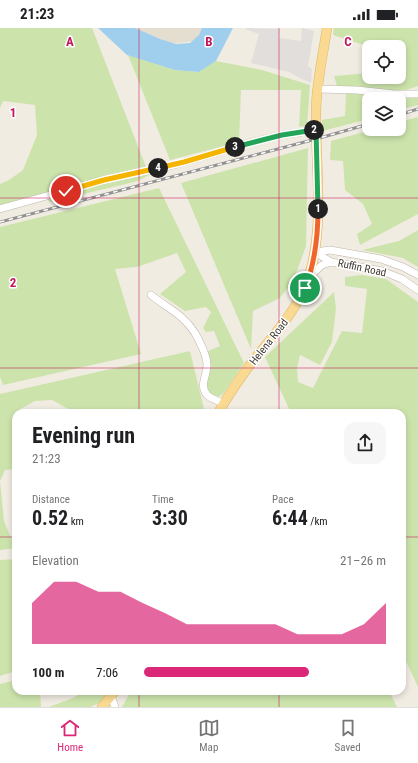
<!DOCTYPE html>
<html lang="en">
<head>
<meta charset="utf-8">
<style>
  :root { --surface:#fff; --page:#f6f6f6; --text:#202124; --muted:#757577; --line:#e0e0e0; --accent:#db2777 }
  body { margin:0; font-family:"Roboto Condensed",sans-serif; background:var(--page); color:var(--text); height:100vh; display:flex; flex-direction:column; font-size:15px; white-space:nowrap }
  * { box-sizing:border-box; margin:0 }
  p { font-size:13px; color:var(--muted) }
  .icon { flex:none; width:22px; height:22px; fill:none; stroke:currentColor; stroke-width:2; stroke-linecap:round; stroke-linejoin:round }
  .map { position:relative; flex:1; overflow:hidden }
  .side { position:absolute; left:12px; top:381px; width:394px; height:286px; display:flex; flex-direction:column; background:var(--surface); border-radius:12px; box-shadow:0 2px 6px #0003 }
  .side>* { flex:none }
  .controls { position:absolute; left:362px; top:12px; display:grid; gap:8px }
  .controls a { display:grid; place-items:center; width:44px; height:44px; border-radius:8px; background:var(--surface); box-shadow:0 2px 6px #0003; font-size:20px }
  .pin { position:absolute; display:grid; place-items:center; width:34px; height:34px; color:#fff; margin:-17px; border:2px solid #fff; border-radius:50%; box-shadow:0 1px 4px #0007 }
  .km { position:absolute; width:20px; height:20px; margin:-10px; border-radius:50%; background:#222; color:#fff; font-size:11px; line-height:20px; text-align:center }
  .round { display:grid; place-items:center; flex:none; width:42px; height:42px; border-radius:12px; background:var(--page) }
  .overview { display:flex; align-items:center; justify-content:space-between; height:68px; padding:0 20px }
  h1 { font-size:22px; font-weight:700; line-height:30px }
  .stats { display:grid; grid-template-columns:repeat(3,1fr); gap:6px; height:68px; padding:4px 20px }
  .stats div { display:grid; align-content:center }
  .stats b { font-size:20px; font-weight:700 }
  .stats small { font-size:11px; font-weight:400 }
  .stats p { font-size:11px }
  .chart { height:112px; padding:8px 20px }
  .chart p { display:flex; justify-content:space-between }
  .chart svg { width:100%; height:72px; margin-top:4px; fill:var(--accent); opacity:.7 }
  ul { padding:0 20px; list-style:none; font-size:13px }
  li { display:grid; grid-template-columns:64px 48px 1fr; align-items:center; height:30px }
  li i { height:10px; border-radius:5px; background:var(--accent) }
  .status { display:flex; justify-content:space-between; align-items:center; height:28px; padding:0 20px; background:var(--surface); direction:ltr }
  .status svg { height:11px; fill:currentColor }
  .menu { display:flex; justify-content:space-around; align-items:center; height:56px; border-top:1px solid var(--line); background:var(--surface); font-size:11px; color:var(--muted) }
  .menu a { display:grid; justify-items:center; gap:2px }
  .menu .selected { color:var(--accent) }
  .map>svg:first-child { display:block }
</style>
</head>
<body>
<div class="status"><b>21:23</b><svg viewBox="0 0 49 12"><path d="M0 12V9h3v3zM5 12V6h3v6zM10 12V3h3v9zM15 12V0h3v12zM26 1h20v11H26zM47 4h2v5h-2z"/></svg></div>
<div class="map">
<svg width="418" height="679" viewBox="0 0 418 679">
  <rect width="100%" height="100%" fill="#f1ece2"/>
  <polygon fill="#e4ded1" points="121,0 207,0 202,12 144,19"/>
  <g fill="#cce4ac">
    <polygon points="0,0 92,0 146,139 113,147 0,178 0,156 9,152 23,142 37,107 35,77 3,73 0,80"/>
    <polygon points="334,0 418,0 418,58 403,63 337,58 334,48 369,45 369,49 399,49 399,43 401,42 399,19 377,19 364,17 333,7"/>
    <polygon points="128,27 175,42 199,44 216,33 262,42 310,57 307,98 299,99 301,62 241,62 239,114 170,132"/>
    <polygon points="346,65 418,67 418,77 399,82 399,71 369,71 369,91 322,103 322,92 345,88"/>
    <polygon points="418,89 418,186 360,217 357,206 372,196 363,176 345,162 343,133 330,132 331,113 375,101 399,101 399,94"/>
    <polygon points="308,120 306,218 294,251 280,270 253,283 251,321 181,155"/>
    <polygon points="148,144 149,147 138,153 50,174 47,171 105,154"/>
    <polygon points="159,160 244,335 223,366 218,369 208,365 206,359 206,324 220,318 214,303 206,304 203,300 211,284 206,279 185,283 160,266 186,244 177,225 137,239 115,241 141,326 3,357 0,349 0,199"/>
    <polygon points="418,202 418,239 403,230 362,222 399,213"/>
    <polygon points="362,247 386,251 418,274 418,659 402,625 402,385 291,385 265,329 334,264 336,281 332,314 320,337 300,327 297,340 298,354 313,360 342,303 362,305 367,261 345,258 345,249"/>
    <polygon points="190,323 205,385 73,385 72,383 52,372 35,373 15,384 14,404 16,409 16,441 5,442 0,453 4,493 15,520 0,522 0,366"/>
    <polygon points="16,531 16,643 0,648 0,532"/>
    <polygon points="16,652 16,663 40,663 41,679 0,679 0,656"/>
    <polygon points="84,663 108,663 99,675 90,679 49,679 73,670"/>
    <polygon points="131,663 389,663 397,679 122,679"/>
  </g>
  <polygon fill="#e1dedb" points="247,0 280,1 279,10 301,13 302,0 314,3 308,38 312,41 311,55 302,51 289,44 251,35 259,6 245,1"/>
  <polygon fill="#9fcfed" points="98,0 135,0 160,11 176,16 190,15 199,7 202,0 233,0 216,33 199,44 175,42 127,27"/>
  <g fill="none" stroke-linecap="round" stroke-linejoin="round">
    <defs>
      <g id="minor">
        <polyline points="318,61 357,62 394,66 418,66"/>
        <polyline points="0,181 104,152 177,136 249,115 282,107 316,102"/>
        <polyline points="315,224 331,234 382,243 402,251 418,262"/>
        <polyline points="315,224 330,222 381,231 403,239 418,247"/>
        <polyline points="309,249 322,237 331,234"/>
        <path d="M151,267C167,280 183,286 195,305C200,314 207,327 207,337C207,348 199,357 207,367C211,371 219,373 224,376"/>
        <polyline points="111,668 115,679"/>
      </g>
      <g id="major">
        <path d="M218,385C231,363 245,342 261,323C277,303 294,284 304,261C327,209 315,140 316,84C316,56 323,28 327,0"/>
        <polyline points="102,679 115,663"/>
      </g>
    </defs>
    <use href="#minor" stroke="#beb6a9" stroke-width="8"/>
    <use href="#major" stroke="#deb763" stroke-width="10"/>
    <use href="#minor" stroke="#fff" stroke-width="7"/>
    <use href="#major" stroke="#fada92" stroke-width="9"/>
    <defs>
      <g id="rail">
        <polyline points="399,87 418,81"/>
        <polyline points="0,194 316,111 369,96"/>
      </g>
    </defs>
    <use href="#rail" stroke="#929292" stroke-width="3"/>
    <use href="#rail" stroke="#fff" stroke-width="1.5" stroke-dasharray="4.5" stroke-linecap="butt"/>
  </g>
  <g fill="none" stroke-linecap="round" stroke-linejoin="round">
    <defs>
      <path id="split-1" d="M305,260C315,235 318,209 318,181"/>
      <polyline id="split-2" points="314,102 316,102 318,181"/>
      <polyline id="split-3" points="235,119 282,107 314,102"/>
      <polyline id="split-4" points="158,140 184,134 235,119"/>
      <polyline id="split-5" points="66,163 104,152 158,140"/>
    </defs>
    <use href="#split-1" stroke="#fff" stroke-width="8"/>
    <use href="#split-2" stroke="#fff" stroke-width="8"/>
    <use href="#split-3" stroke="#fff" stroke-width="8"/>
    <use href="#split-4" stroke="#fff" stroke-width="8"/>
    <use href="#split-5" stroke="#fff" stroke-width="8"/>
    <use href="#split-1" stroke="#f0652b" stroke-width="5"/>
    <use href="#split-2" stroke="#22a559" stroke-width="5"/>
    <use href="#split-3" stroke="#22a559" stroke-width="5"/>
    <use href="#split-4" stroke="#f5b400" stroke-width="5"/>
    <use href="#split-5" stroke="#f5b400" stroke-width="5"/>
  </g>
  <path fill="none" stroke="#c2185b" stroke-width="1" stroke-opacity="0.55" d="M139,0V385M279,0V385M0,170H418M0,340H418M0,509H16M402,509H418M139,663V679M279,663V679"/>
  <g text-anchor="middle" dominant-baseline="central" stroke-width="3" stroke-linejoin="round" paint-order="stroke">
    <g font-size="11" fill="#423c33" stroke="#fff">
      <text transform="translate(362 240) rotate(12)">Ruffin Road</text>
      <text transform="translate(269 314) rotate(-52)">Helena Road</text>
    </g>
  </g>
  <g font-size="13" text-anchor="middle" font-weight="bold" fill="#c2185b" stroke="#fff" stroke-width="3" stroke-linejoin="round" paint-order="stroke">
    <text x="70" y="18">A</text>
    <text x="209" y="18">B</text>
    <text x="348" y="18">C</text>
    <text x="13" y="89">1</text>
    <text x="13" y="259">2</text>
  </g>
</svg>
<div class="controls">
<a><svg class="icon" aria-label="locate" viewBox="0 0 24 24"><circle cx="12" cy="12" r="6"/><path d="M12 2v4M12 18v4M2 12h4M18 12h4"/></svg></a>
<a><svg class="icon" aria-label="layers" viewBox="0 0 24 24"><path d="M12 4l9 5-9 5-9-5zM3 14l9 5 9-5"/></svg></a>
</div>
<div class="pin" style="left:305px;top:260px;background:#1e9e55"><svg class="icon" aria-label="arrive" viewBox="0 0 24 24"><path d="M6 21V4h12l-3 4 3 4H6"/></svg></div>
<div class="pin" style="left:66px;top:163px;background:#d93025"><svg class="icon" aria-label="check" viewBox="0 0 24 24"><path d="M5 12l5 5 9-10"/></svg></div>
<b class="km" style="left:318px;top:181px">1</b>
<b class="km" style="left:314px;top:102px">2</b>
<b class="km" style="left:235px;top:119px">3</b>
<b class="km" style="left:158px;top:140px">4</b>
<section class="side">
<div class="overview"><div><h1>Evening run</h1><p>21:23</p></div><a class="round"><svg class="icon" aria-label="share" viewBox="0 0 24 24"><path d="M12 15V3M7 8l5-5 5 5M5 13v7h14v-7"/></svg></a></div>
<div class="stats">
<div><p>Distance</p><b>0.52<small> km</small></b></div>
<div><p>Time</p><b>3:30</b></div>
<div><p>Pace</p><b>6:44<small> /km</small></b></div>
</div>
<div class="chart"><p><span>Elevation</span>21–26 m</p>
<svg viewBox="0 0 160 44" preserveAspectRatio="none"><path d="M0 44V19L10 6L20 6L30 12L40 12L50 19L60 25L70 32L80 32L90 32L100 32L110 32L120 38L130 38L140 38L150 32L160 19V44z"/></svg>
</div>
<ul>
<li><b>100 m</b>7:06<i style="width:68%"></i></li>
</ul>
</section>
</div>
<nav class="menu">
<a class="selected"><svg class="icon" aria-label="home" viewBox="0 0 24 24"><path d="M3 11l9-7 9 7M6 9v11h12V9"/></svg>Home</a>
<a><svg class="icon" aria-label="map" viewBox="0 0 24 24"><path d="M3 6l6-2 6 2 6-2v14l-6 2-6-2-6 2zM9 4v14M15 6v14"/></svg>Map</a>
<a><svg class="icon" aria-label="saved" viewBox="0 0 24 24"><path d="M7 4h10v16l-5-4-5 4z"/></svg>Saved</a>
</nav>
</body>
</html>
